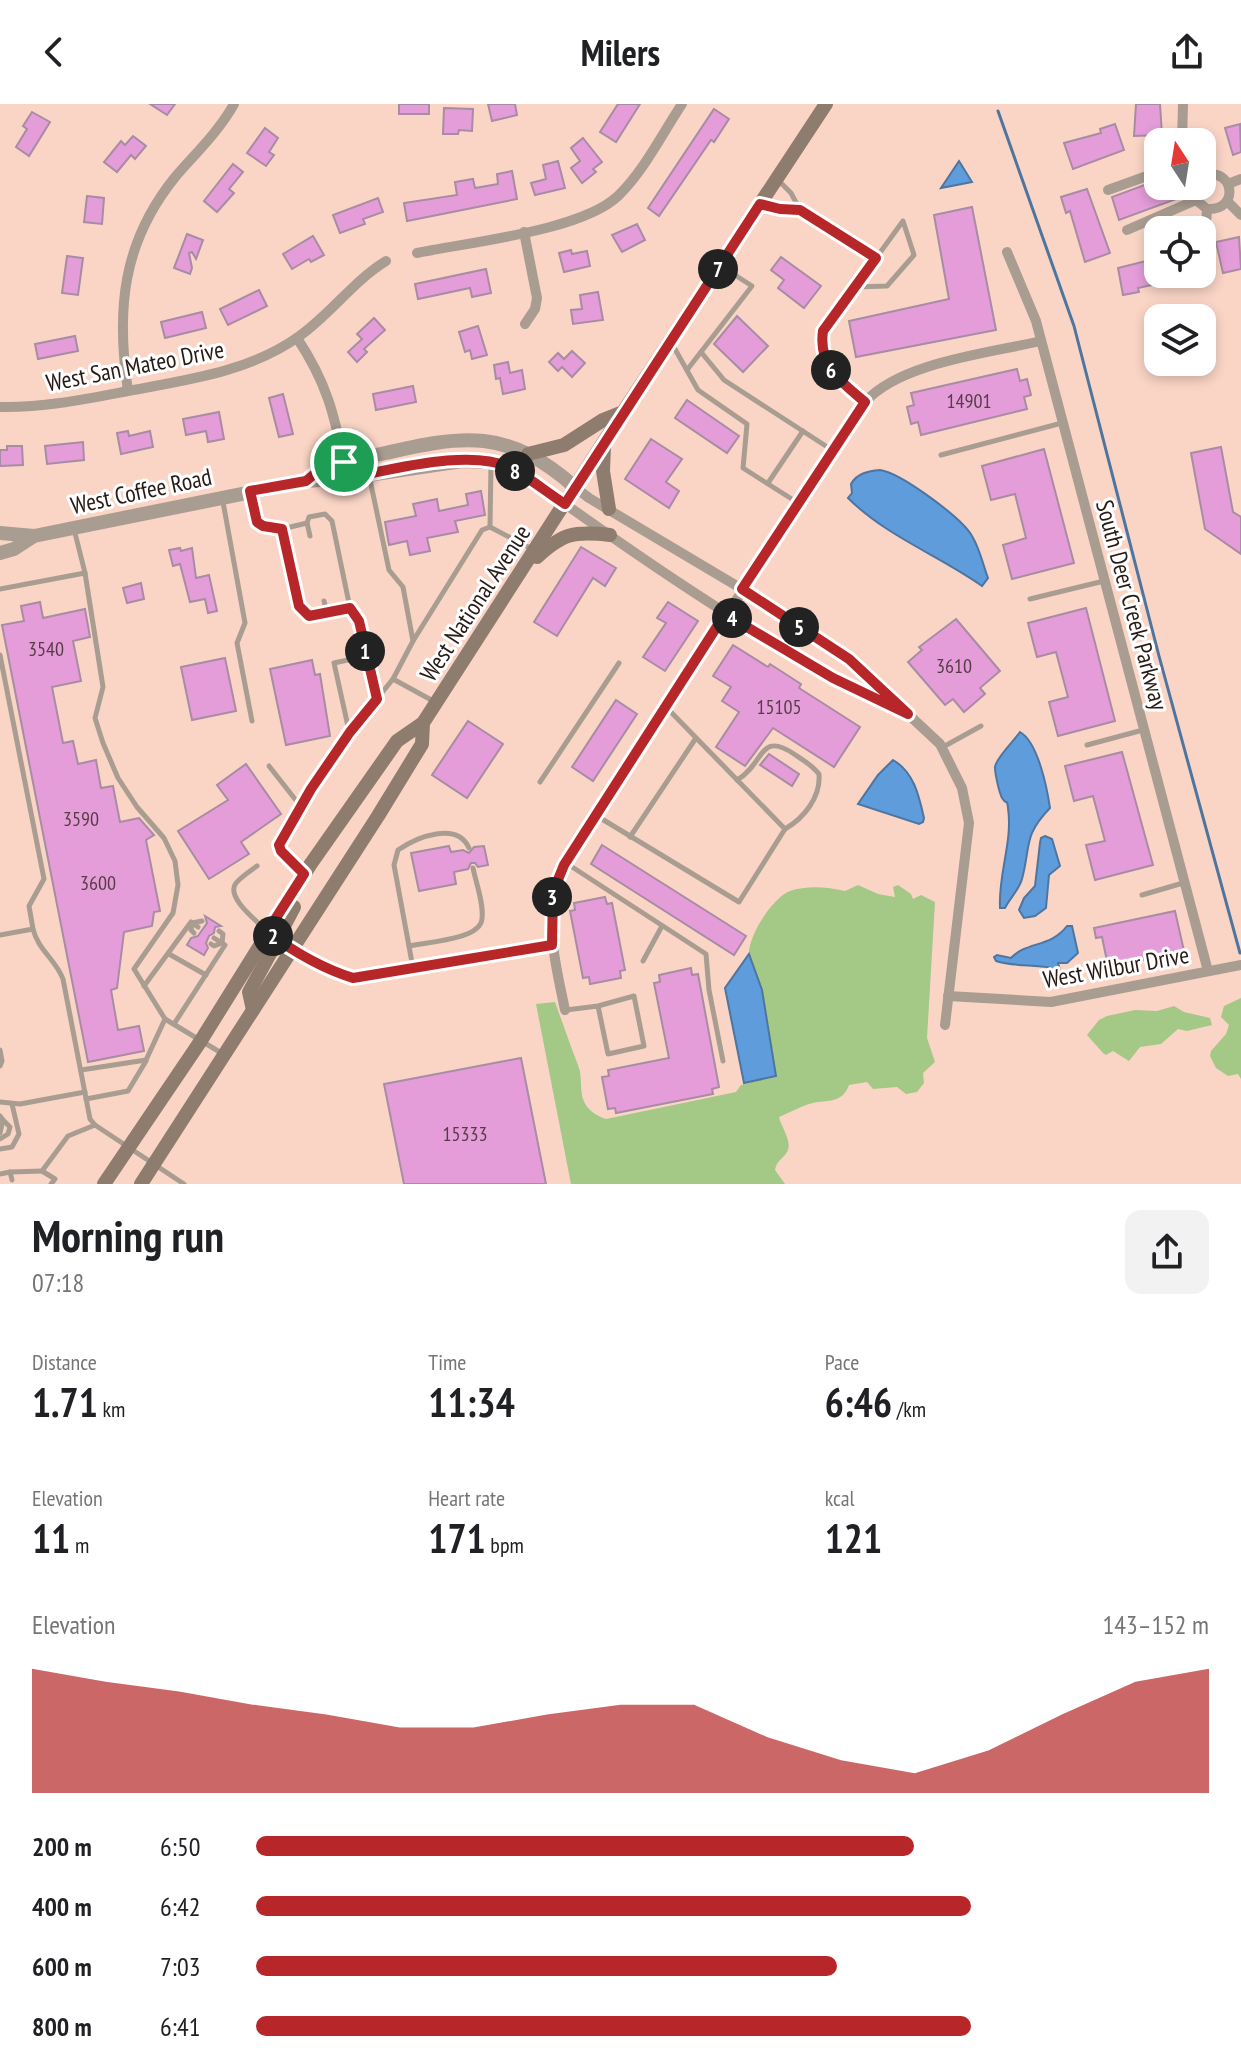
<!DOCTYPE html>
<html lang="en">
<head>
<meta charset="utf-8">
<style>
  :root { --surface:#fff; --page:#f2f2f2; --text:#202124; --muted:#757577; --accent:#b72729 }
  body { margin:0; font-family:"PT Sans Narrow",sans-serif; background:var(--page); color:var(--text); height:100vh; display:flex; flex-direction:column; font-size:30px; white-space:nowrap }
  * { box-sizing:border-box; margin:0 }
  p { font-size:26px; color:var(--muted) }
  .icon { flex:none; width:44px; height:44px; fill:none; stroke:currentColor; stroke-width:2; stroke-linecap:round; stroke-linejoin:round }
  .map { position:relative; height:1080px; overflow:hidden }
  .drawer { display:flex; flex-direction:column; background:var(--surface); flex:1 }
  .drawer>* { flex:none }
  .needle { width:52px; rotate:348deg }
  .fabs { position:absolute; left:1144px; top:24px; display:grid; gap:16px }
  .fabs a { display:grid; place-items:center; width:72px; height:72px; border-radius:16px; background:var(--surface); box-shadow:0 4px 12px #0003; font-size:40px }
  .pin { position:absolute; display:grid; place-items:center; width:68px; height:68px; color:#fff; margin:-34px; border:4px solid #fff; border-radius:50%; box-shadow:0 2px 8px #0007 }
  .km { position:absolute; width:40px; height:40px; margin:-20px; border-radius:50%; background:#222; color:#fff; font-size:22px; line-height:40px; text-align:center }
  .round { display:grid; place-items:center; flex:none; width:84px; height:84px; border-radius:16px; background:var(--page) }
  .overview { display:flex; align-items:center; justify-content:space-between; height:136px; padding:0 32px }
  h1 { font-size:44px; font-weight:800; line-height:60px }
  .metrics { display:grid; grid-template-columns:repeat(3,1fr); gap:12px; height:136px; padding:8px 32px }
  .metrics div { display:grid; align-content:center }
  .metrics b { font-size:40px; font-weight:800 }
  .metrics small { font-size:22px; font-weight:400 }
  .metrics p { font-size:22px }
  .chart { height:224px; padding:16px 32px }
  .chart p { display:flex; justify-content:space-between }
  .chart svg { width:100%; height:144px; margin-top:8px; fill:var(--accent); opacity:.7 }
  ul { padding:0 32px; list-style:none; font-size:26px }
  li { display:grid; grid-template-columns:128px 96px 1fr; align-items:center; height:60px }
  li i { height:20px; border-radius:10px; background:var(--accent) }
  header { display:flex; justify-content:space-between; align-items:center; height:104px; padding:0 32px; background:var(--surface); font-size:36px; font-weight:800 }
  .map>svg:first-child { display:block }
</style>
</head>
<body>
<header><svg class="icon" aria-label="back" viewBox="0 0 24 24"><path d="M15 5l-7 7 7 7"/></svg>Milers<svg class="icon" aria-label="share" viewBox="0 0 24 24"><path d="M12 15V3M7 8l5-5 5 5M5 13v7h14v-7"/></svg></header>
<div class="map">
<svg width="1241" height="1080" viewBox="0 0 1241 1080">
  <rect width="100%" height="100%" fill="#fad5c6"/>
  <g fill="#a4c886">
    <path d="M858,781L878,790L895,793L893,783L898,781L911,790L913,795L921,791L935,798L927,934L935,958L923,969L924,979L917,988L906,990L897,983L873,985L867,978L849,981C842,1001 825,995 809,1000C800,1003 788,1009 779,1013C781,1023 793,1038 787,1048C782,1056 777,1056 775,1066L785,1080H571L536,900L555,898C563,920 571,943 579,964C582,973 580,986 583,995C587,1006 595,1011 606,1015L736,988L741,981L776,972C772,944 768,915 762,887C759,875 751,864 749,852C747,833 773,793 790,787C807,781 828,783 845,787Z"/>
    <polygon points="1241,894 1241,975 1238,970 1228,972 1216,964 1210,952 1211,947 1226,930 1229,921 1221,913 1224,902"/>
    <polygon points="1174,902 1184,908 1210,914 1212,921 1187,927 1178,925 1161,940 1140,943 1129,957 1113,947 1106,951 1103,949 1087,931 1099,916 1107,912 1135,906 1157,907"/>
  </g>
  <g fill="#5f9cdb" stroke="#4e75a0" stroke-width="2">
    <polygon points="959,57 972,78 941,84"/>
    <path d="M880,366C901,369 962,414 972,432C980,445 983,461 988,474L982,482C938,451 886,432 848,394L852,389L851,380C857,369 869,367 880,366Z"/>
    <path d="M1020,628C1038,638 1047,684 1050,704C1023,732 1031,741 1022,775C1019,786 1010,794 1005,804H1000C998,770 1013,738 1008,704C1007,694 1007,702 1002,694C999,688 995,670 995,663C996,654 1014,637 1020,628Z"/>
    <path d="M893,656C914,668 919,692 924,714L923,718L919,720L858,700L878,671Z"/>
    <polygon points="1045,732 1052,735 1060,762 1049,771 1046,804 1035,812 1024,814 1019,806 1024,794 1035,782 1040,739 1041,734"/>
    <path d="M1067,822H1072L1078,849L1067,859H1058L1060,866C1040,859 1017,864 996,857L994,853L997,851L1011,854C1027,837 1050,844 1067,822Z"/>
    <polygon points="749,850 762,886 776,972 744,979 725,884"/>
  </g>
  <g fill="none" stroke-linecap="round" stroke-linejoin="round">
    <polyline stroke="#4e75a0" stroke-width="3" points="998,7 1074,222 1159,552 1240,849"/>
  </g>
  <g fill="#e49dd9" stroke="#a78ca3" stroke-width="2">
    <polygon points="150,0 175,0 167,11"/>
    <rect x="399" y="0" width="30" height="10"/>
    <polygon points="488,0 515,0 517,11 492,17"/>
    <polygon points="618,0 640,0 616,38 600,28"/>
    <polygon points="1136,0 1160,0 1162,31 1134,32"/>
    <polygon points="444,4 473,5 472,27 459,26 458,30 443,30"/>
    <polygon points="714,5 729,15 714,38 711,36 659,112 648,104"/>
    <polygon points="32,8 50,18 29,52 16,43 27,25 23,22"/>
    <polygon points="1115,20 1124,46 1073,65 1064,39 1101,29 1100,25"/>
    <polygon points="1240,20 1241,48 1233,51 1225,24"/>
    <polygon points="265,24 278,34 269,48 274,51 266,62 247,49"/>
    <polygon points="133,32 146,42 135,55 131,51 117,68 104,58 121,37 125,41"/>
    <polygon points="583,34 602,58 593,65 596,68 582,79 571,64 580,57 571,44"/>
    <polygon points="558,57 565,84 535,91 531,79 546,75 543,61"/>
    <polygon points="233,60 243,68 229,85 234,89 217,108 204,97"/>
    <polygon points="512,67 517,95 407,117 404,99 457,91 455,78 473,75 475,84 498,80 497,70"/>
    <polygon points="1158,76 1158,82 1175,82 1179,94 1119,116 1112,93"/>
    <polygon points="1087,85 1110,149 1085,158 1070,107 1066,109 1061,93"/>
    <polygon points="87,92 104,94 102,120 84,118"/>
    <polygon points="378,94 383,108 363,115 365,120 340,129 333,111"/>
    <polygon points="972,103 996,226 856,253 849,217 949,195 934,111"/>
    <polygon points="637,120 645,136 622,148 612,131"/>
    <polygon points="187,130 203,136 196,155 192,148 189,149 192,164 190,170 174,164"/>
    <polygon points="313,132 324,151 311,158 309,155 292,165 283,150"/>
    <polygon points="1239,133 1241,165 1223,169 1216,138"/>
    <polygon points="571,146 572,150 587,147 590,162 564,168 559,149"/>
    <polygon points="67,152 83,154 78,191 62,189"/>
    <polygon points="781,153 821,182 804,204 778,184 784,176 771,166"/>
    <polygon points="1158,154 1158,170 1184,170 1184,174 1138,184 1139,188 1123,191 1118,164"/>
    <polygon points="486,165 491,189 472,193 470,184 418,195 415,180"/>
    <polygon points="259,186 267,202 228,221 220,205"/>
    <polygon points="598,188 603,216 573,220 571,206 582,205 580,191"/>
    <polygon points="202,208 206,224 165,234 161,218"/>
    <polygon points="737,212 768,242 743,268 714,240"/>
    <polygon points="374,214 385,226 364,245 367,248 357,258 348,248 362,235 357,230"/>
    <polygon points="478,222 487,251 472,255 470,246 465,248 459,228"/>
    <polygon points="75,232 78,247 38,255 35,240"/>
    <polygon points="572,247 585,259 572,273 562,263 558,267 549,258 558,249 564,255"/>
    <polygon points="508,258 510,269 522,266 525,285 503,290 500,274 496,275 494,261"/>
    <polygon points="1017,265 1020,277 1027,275 1031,291 1024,293 1027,305 921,331 918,318 911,320 907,303 914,301 911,289"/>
    <polygon points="413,282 416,298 376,306 373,290"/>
    <polygon points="283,290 293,330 279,333 269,294"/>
    <polygon points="687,296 739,332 727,349 675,314"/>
    <polygon points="219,308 224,335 208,338 206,327 186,331 183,315"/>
    <polygon points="128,327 129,332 150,327 153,343 121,350 117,329"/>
    <polygon points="651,335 682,355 666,378 679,387 669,404 625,375"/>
    <polygon points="83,338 84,356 47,360 45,342"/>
    <polygon points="7,342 22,342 23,361 0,362 0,346 7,346"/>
    <polygon points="1221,343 1233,408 1241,413 1241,450 1205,425 1191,349"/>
    <polygon points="1044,345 1074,459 1012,475 1003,441 1026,434 1015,390 991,396 982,362"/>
    <polygon points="481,387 485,411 455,417 458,428 427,434 430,447 410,451 407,437 389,441 385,418 416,412 413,400 437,395 439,407 468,401 466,390"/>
    <polygon points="581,443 616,464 605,482 593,474 557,532 534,518"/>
    <polygon points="180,444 181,447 192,444 196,474 209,471 217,507 208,509 205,495 190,498 180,460 173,462 169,446"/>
    <polygon points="141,479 144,495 127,499 123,484"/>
    <polygon points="40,498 43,514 85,505 90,533 73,537 81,577 52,583 63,639 73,637 78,660 96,656 101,684 113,682 120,718 139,714 154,731 146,736 160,807 154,808 152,822 124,828 117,884 111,886 118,926 139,922 144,947 88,958 2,521 24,517 21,502"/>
    <polygon points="668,498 698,517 665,567 643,553 666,519 657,514"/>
    <polygon points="1086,504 1115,617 1058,632 1049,598 1068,593 1056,548 1037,553 1028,519"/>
    <polygon points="956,515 1000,567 980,584 985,590 964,608 953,595 945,601 908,558 922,546 919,543"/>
    <polygon points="733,541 768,563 770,560 801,580 799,584 860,623 834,663 773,624 745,662 716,643 739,608 722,597 731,583 713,572"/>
    <polygon points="225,554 236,607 192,616 181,563"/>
    <polygon points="312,556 315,571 320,570 330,632 286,641 270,565"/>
    <polygon points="616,596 637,610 593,677 572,663"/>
    <polygon points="468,617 503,640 467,694 432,671"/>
    <polygon points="1122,648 1153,761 1095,776 1086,741 1105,737 1093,692 1074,697 1065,662"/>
    <polygon points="769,650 799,670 792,682 760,661"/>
    <polygon points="246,660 281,710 241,738 249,750 209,775 178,727 228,696 217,681"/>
    <polygon points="602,741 746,832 734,851 591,760"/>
    <polygon points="449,742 451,748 463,746 469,749 474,743 484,742 488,761 478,763 475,759 471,759 468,765 454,768 456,780 419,787 411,749"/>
    <polygon points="605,793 607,800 612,799 625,866 620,867 621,874 590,880 589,873 583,874 570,807 575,806 574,799"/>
    <polygon points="1175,807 1184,847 1145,855 1109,867 1102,833 1096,834 1094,824"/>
    <polygon points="205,812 221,822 215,823 214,829 209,832 206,839 208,844 204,851 187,841 191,834 198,832 207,819"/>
    <polygon points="691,864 692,871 698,870 719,983 712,985 713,990 616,1009 615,1004 608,1005 602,973 609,972 608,966 669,954 654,879 660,878 659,871"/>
    <polygon points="521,954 546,1080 404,1080 384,980"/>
  </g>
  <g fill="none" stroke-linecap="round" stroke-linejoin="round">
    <g stroke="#a99d92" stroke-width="5">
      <polyline points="777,75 791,89 800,106 876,154"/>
      <polyline points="761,100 780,105 800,106"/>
      <polyline points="855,183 887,182 914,151 903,117 823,227 821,242 826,260 839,276 865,298"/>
      <polyline points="671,238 698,286 747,320 743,364 798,399"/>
      <polyline points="701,248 724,276 832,346"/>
      <polyline points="687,266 752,182 721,162"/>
      <polyline points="941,351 1062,319"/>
      <polyline points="369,371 389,466 403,483 413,537"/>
      <polyline points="768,379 803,327"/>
      <polyline points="250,389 257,418 263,422 282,425 299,502 309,512 350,504 332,417 325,410 309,413 307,419 282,425"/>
      <polyline points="223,398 245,519 237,539 252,617"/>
      <polyline points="307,419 310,432"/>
      <polyline points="490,423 491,359"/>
      <polyline points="74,425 85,469 103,583 95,614 103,639 118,674 137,703 164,734 175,757 178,781 173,809 134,865 165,915 223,950"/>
      <polyline points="0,485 85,469"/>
      <polyline points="1030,495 1104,477"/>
      <polyline points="324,497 327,508"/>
      <polyline points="350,504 359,517 366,552"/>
      <polyline points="0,551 44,775 29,802 33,825"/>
      <polyline points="435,598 393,575 413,537 482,426 490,423 532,445"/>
      <polyline points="349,627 334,559 366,552 377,594"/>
      <polyline points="1087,641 1143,626"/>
      <polyline points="943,643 981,622"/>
      <polyline points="269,662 302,704"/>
      <path d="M737,676C764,661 759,626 794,650C803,656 812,661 819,670C821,693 804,714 785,725"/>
      <polyline points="540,678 619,559"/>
      <polyline points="597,712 739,798 785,725 667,604"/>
      <polyline points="630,733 696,634"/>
      <polyline points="566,759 706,850 709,886 723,957"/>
      <path d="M257,762C250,767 241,773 236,779C225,793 257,817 267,827"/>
      <polyline points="303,769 281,747 279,741 311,685 350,628 393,575"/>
      <polyline points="1142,791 1183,779"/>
      <polyline points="194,829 191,826 192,819 202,817"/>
      <path d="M0,831L33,825C38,846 56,856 63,875L90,1015L95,1021L184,1080"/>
      <polyline points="211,840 214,842 222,839 223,830 219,827"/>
      <path d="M409,842C426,838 480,836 482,815C484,800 476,779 473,764"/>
      <polyline points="169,850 206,871"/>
      <polyline points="643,857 662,822"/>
      <path d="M413,864L394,761L398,746C417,733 457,717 469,744"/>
      <polyline points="144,882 191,818 198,823"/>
      <polyline points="566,906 598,902 634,892 644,942 608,950 598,902"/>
      <polyline points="174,920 225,841 214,834"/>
      <polyline points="0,946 2,957 0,962"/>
      <polyline points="81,966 146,956 165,915"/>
      <polyline points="86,995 128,987 146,957"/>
      <polyline points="0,998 20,1000 85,988"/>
      <polyline points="0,1012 3,1016 0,1029"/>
      <polyline points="0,1035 8,1030 10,1023 3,1016"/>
      <polyline points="0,1045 12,1043 19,1030 12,1000"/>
      <polyline points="10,1068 42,1067"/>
      <polyline points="0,1070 10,1068 12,1076"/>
      <polyline points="51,1080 55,1075 42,1067 68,1032 95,1021"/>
    </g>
    <g stroke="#a99d92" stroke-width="10">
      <polyline points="1182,38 1183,0"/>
      <polyline points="1228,80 1241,75"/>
      <path d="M1194,82L1196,96L1207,105C1241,107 1234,61 1202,72"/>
      <polyline points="1108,86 1158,68"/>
      <polyline points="1227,97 1241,111"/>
      <polyline points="1207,105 1206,121 1211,158"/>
      <polyline points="1127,126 1196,96"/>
      <polyline points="524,128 537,194 535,205 525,220"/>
      <polyline points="1007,148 1036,217 1208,867"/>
      <path d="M417,149C469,138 581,127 618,92C644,67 662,30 682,0"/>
      <path d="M297,234C327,279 334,310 345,362"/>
      <path d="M128,287C116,206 122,138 176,72C196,49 219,27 234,0"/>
      <path d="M0,303C43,304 86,295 128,287C186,276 249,268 298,233C330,211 352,178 386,157"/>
      <polyline points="576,384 589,394 742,485 849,555 940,640 962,684 969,719 945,921"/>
      <path d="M565,400C672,476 780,549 899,605"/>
      <polyline points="290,845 327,866 353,874 552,841"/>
      <polyline points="948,892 1051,898 1241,861"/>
      <path d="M565,906C554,852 542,814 564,761L865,298C901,258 990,249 1041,237"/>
    </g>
    <g stroke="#a99d92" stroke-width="14">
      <path d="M306,377C329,360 353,356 381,350C464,331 507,323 576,384"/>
      <polyline points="0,429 34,432"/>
      <polyline points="0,449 14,445 34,432 306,377 348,374 462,357 488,358 512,365 565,400"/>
    </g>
    <g stroke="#8e7d6e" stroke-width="14">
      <polyline points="604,342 603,367 609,405"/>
      <polyline points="528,350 564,341 603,316 623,308"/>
      <path d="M537,453C563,429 574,427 610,431"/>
      <polyline points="290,845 282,826 294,803"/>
      <polyline points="253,906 249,888 271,848 267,828"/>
      <polyline points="104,1080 200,938 310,761 397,637 423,619 623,308 826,0"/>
      <polyline points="141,1080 378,712 422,640 423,619"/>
    </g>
  </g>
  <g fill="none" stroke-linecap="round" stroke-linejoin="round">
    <defs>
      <path id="route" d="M760,100L780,105L800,106L876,154L823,227C818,262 841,278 865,298L742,485L849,555L908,610L833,574L725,510L564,761L553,788L552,841L353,874C321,864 294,848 267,828L304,770L281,747L279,741L311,685L350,628L377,595L359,517L350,504L309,512L299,502L282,425L263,422L257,418L250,387L306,377L318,367L344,358L348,374C392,366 472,343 513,365C531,375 548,389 565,400Z"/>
    </defs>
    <use href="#route" stroke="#fff" stroke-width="16"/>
    <use href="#route" stroke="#b72729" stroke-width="10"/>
  </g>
  <g text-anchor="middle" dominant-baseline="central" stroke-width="6" stroke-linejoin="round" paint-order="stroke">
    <g font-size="20" fill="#573c47">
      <text x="969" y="297">14901</text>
      <text x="46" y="545">3540</text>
      <text x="954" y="562">3610</text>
      <text x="779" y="603">15105</text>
      <text x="81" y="715">3590</text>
      <text x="98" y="779">3600</text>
      <text x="465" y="1030">15333</text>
    </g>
    <g font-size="24" fill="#281b16" stroke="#fff">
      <text transform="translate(135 262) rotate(-11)">West San Mateo Drive</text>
      <text transform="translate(141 387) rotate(-12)">West Coffee Road</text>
      <text transform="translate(475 499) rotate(-57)">West National Avenue</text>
      <text transform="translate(1132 501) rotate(75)">South Deer Creek Parkway</text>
      <text transform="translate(1116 863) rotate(-10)">West Wilbur Drive</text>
    </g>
  </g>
</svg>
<div class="fabs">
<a><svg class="needle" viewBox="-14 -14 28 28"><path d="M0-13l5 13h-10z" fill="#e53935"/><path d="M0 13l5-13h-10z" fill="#757577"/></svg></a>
<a><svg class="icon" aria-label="locate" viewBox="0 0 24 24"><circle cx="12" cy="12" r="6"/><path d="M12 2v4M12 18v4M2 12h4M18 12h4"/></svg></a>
<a><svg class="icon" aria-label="layers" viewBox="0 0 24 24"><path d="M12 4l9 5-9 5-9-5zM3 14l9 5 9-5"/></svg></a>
</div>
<div class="pin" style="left:344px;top:358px;background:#1e9e55"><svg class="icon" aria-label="arrive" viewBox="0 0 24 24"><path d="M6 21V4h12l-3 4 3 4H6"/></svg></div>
<b class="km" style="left:365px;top:547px">1</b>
<b class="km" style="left:273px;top:832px">2</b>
<b class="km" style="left:552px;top:793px">3</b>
<b class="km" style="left:732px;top:514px">4</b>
<b class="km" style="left:799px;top:523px">5</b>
<b class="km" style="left:831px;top:266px">6</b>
<b class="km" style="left:718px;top:165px">7</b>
<b class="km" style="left:515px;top:367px">8</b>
</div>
<section class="drawer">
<div class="overview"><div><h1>Morning run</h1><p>07:18</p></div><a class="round"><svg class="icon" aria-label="share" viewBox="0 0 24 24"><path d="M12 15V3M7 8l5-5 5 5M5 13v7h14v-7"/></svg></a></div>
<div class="metrics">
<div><p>Distance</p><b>1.71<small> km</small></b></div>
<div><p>Time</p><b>11:34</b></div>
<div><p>Pace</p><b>6:46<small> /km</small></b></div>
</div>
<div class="metrics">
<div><p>Elevation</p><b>11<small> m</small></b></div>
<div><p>Heart rate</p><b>171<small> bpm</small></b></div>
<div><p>kcal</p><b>121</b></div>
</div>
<div class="chart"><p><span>Elevation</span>143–152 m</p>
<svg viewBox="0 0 160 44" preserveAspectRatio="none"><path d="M0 44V6L10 10L20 13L30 17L40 20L50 24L60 24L70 20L80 17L90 17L100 27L110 34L120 38L130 31L140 20L150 10L160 6V44z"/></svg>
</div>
<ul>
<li><b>200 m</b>6:50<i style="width:69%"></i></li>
<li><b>400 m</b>6:42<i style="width:75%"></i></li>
<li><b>600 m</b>7:03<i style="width:61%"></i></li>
<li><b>800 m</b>6:41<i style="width:75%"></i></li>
</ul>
</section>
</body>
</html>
